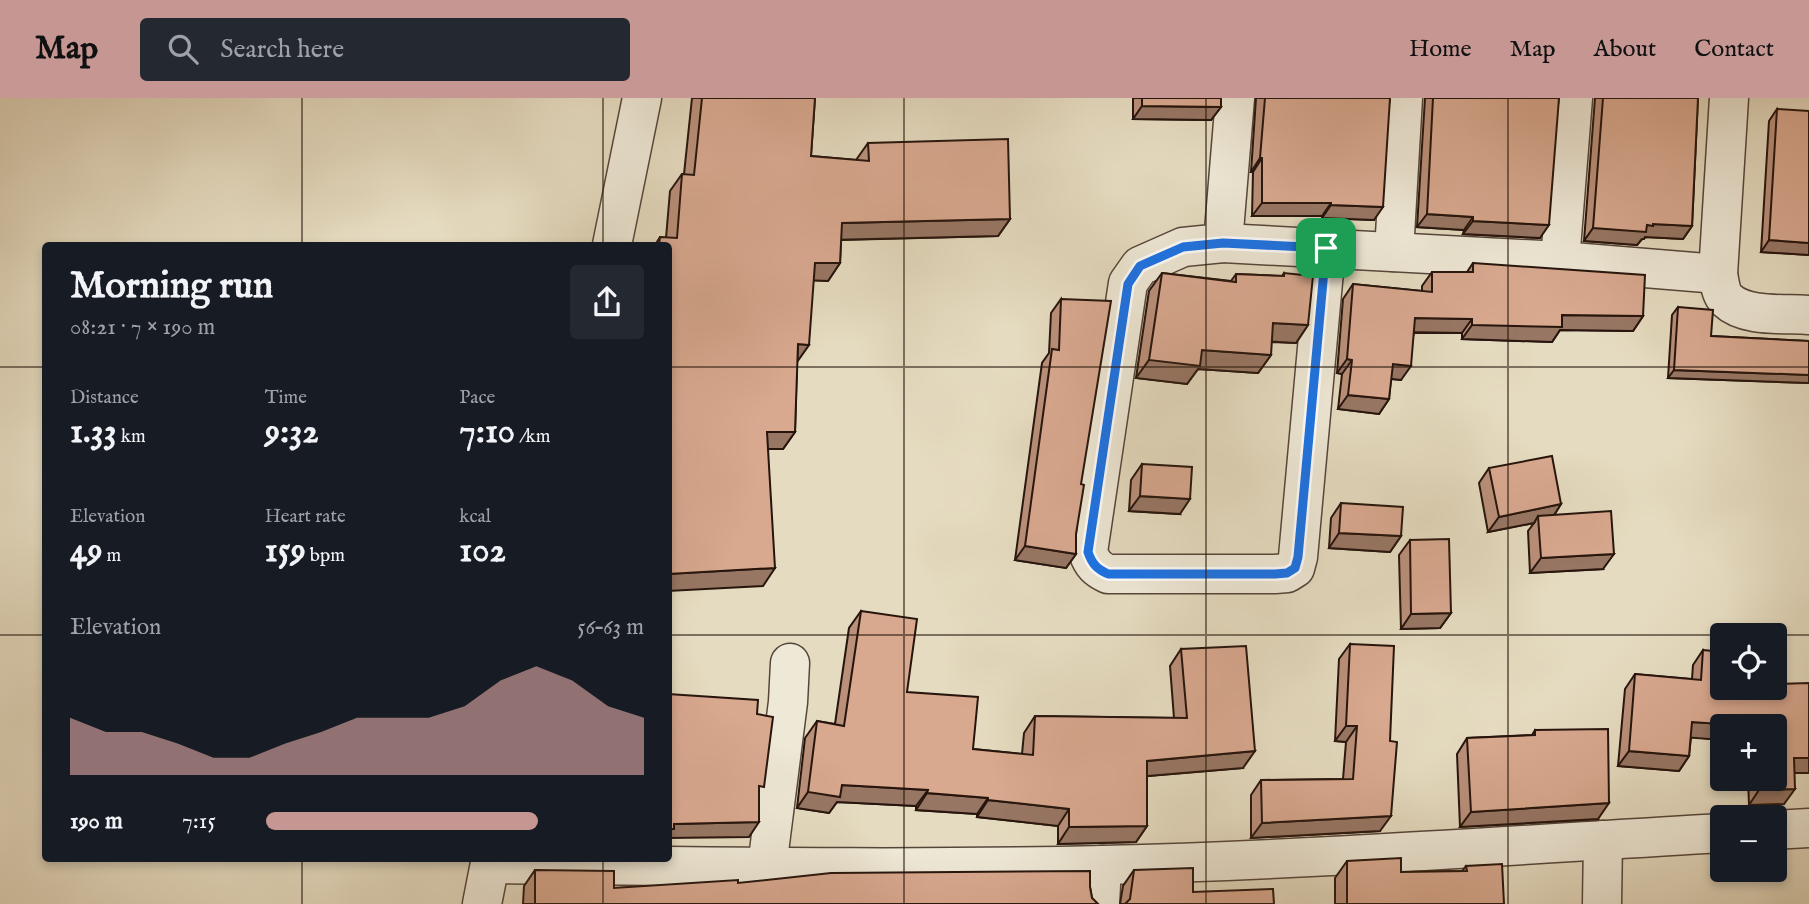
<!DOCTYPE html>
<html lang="en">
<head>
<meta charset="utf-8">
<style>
  :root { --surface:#171b24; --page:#242831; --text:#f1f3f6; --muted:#9ea1a6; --accent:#c59692 }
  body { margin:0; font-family:"IM FELL English",serif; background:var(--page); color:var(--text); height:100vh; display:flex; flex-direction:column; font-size:26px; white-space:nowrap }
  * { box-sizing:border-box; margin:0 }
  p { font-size:23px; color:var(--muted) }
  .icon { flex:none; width:38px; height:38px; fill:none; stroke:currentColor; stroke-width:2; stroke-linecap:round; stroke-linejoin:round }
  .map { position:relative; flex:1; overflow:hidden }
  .details { position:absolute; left:42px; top:144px; width:630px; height:620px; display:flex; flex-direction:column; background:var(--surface); border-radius:7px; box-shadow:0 4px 10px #0003 }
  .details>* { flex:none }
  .fabs { position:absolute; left:1710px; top:525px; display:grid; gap:14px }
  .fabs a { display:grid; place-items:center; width:77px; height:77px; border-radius:7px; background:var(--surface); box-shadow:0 4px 10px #0003; font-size:35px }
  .pin { position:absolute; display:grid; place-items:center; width:60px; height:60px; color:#fff; margin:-30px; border-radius:14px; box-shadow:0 4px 10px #0006 }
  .round { display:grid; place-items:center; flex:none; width:74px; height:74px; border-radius:7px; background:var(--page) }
  .summary { display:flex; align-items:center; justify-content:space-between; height:119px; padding:0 28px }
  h1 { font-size:38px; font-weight:800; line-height:52px }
  .metrics { display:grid; grid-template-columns:repeat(3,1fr); gap:10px; height:119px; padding:7px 28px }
  .metrics div { display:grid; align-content:center }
  .metrics b { font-size:35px; font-weight:800 }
  .metrics small { font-size:19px; font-weight:400 }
  .metrics p { font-size:19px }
  .chart { height:196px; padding:14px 28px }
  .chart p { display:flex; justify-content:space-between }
  .chart svg { width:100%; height:126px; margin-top:7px; fill:var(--accent); opacity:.7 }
  ul { padding:0 28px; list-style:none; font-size:23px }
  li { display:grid; grid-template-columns:112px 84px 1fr; align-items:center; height:52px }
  li i { height:18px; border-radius:9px; background:var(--accent) }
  header { display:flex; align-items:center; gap:42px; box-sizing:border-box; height:98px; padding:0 35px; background:var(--accent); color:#111 }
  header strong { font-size:33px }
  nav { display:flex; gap:38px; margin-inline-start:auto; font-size:24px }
  .search { width:490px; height:63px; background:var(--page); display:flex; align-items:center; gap:18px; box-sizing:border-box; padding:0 24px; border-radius:7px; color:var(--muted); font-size:26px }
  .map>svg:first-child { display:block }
</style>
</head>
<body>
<header>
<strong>Map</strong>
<div class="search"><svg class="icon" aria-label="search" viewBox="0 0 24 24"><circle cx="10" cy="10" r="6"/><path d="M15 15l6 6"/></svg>Search here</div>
<nav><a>Home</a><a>Map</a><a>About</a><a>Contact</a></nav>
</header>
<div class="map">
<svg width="1809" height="806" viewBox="0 0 1809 806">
  <rect width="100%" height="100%" fill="#e5dbc0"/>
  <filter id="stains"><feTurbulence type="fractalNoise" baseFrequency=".00286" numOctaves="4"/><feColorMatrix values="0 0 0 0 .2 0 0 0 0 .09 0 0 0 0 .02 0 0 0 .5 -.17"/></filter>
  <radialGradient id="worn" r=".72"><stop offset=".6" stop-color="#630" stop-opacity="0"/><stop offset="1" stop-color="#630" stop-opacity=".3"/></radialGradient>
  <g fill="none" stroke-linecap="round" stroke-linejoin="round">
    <defs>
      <g id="minor">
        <path d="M1235,0L1223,145L1183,149L1140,168L1128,185L1088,454C1092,466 1097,471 1108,476H1275L1287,475L1295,470L1298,459L1326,151"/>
        <path d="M1729,0L1718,176C1720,185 1720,195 1727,202C1746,220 1785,215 1809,217"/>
        <polyline points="1223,145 1560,163 1718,176"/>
        <polyline points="612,147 642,0"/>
        <polyline points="1394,154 1403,0"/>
        <polyline points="1560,163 1573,0"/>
        <polyline points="1774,732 1809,730"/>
        <path d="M490,766C694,768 899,772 1103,767C1310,762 1516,747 1722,735"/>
        <polyline points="767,769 788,604 790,565"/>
        <polyline points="482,806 491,760"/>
        <polyline points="1100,806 1102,767"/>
        <polyline points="1602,806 1603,742"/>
      </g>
    </defs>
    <use href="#minor" stroke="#56463a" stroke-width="41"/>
    <use href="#minor" stroke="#eee8d6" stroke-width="38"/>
  </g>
  <g fill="#ba907b" stroke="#27150d" stroke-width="2">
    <polygon points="692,0 815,0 811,58 856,62 868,45 1010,121 998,138 841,142 840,165 828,183 813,182 797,263 795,334 783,351 768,351 763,488 668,147 655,147 660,139 666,140 670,93 682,76 684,76"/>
    <polygon points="1133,0 1221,0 1221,9 1211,22 1133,21"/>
    <polygon points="1256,0 1390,0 1374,122 1322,120 1322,118 1252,118 1253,74 1251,74"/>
    <polygon points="1425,0 1559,0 1540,140 1463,136 1464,132 1417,129"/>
    <polygon points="1595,0 1698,0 1692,128 1683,141 1645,139 1644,141 1642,141 1637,147 1584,143"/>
    <polygon points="1777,11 1809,157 1761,154 1769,23"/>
    <polygon points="1473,165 1643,218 1633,233 1560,232 1552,244 1462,241 1462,235 1414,235 1401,282 1391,281 1389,301 1379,316 1338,311 1342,276 1337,275 1343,201 1353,186 1422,193 1422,188 1432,174 1467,174"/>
    <polygon points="1162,175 1231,183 1236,176 1282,178 1284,175 1308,227 1296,245 1271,244 1271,257 1258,275 1198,271 1187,286 1136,280 1149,193"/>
    <polygon points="1061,201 1081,386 1076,436 1076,456 1066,470 1015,462 1042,265 1049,255 1051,215"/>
    <polygon points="1678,209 1711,238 1809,243 1809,285 1668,280 1672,217"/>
    <polygon points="1142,366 1180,416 1129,413 1131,382"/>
    <polygon points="1489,370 1561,406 1554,417 1603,471 1530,475 1528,433 1534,425 1488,434 1479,385"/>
    <polygon points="1341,405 1401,438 1390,454 1329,450 1331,420"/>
    <polygon points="1410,442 1451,515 1440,530 1401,531 1399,457"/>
    <polygon points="861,513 907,594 973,651 1022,656 1024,635 1035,618 1174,620 1170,568 1181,551 1243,670 1147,678 1147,728 1136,744 1058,746 1058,728 977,719 977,716 916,712 916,708 837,704 829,715 797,710 805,640 817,623 835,626 849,530"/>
    <polygon points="1350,546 1390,643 1380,733 1251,740 1251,697 1261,682 1343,681 1346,644 1335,643 1339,561"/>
    <polygon points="1703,552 1722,590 1774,590 1794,675 1784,706 1749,707 1748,681 1774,681 1774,628 1722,628 1722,642 1691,639 1689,658 1679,673 1618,668 1625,591 1635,576 1692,581 1693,567"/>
    <polygon points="1535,632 1598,721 1460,729 1457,656 1467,640 1532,637"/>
    <polygon points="1347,763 1401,774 1462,773 1466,768 1504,806 1335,806 1335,780"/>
    <polygon points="535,772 614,790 738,785 1090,789 1092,800 1098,806 523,806 524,788"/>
    <polygon points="1134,772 1193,794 1274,806 1120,806 1123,788"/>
  </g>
  <g fill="#977664" stroke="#27150d" stroke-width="2">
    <polygon points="1142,8 1221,9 1211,22 1133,21"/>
    <polygon points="1260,60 1262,60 1253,74 1251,74"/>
    <polygon points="1262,105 1331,105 1322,118 1252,118"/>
    <polygon points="1331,107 1383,109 1374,122 1322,120"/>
    <polygon points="1427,116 1473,119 1464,132 1417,129"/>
    <polygon points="1010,121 998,138 830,142 842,125"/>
    <polygon points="1473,123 1549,127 1540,140 1463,136"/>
    <polygon points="1653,126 1692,128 1683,141 1645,139 1644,141 1642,141 1637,147 1584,143 1593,130 1647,127"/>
    <polygon points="1769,142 1809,145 1809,157 1761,154"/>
    <polygon points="815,165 840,165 828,183 803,182"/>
    <polygon points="1562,217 1643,218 1633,233 1560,232 1552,244 1462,241 1472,227"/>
    <polygon points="1415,220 1472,221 1462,235 1405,234"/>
    <polygon points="1273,225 1308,227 1296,245 1260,243"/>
    <polygon points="798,246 809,247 797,264"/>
    <polygon points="1202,252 1271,257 1258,275 1198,271 1187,286 1136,280 1149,262"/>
    <polygon points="1347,261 1352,262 1342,276 1337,275"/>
    <polygon points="1393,266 1411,268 1401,282 1383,280"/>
    <polygon points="1674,272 1809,277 1809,285 1668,280"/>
    <polygon points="1348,297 1389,301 1379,316 1338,311"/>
    <polygon points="767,334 795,334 783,351 755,351"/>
    <polygon points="1140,398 1190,401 1180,416 1129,413"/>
    <polygon points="1561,406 1551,422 1538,418 1534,425 1488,434 1499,419"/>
    <polygon points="1339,435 1401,438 1390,454 1329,450"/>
    <polygon points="1025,448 1076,456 1066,470 1015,462"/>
    <polygon points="1614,456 1603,471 1530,475 1541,460"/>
    <polygon points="775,470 763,488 668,493 668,476"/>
    <polygon points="1451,515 1440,530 1401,531 1411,516"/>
    <polygon points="1692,624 1751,628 1722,628 1722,642 1682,639"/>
    <polygon points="1346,628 1357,628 1346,644 1335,643"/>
    <polygon points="1255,653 1243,670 1136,679 1147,663"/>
    <polygon points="1629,653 1689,658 1679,673 1618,668"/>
    <polygon points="1794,660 1809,660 1809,675 1783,675"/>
    <polygon points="842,687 928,692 916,708 837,704 829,715 797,710 808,694"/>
    <polygon points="1795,691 1784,706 1749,707 1759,692"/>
    <polygon points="927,695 988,700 977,716 916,712"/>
    <polygon points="988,702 1069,711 1058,728 977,719"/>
    <polygon points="1609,705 1598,721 1460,729 1471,714"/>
    <polygon points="1391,718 1380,733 1251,740 1262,725"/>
    <polygon points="759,724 749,739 668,740 668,731 674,726"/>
    <polygon points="1147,728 1136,744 1058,746 1069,729"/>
  </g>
  <g fill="#d8a88f" stroke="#27150d" stroke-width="2">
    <polygon points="702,0 815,0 811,58 869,63 868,45 1008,41 1010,121 842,125 840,165 815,165 809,247 798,246 795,334 767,334 775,470 668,476 668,147 659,147 660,139 677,140 682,76 694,77"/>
    <polygon points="1142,0 1221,0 1221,9 1142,8"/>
    <polygon points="1265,0 1390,0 1383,109 1331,107 1331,105 1262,105 1262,60 1260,60"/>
    <polygon points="1433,0 1559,0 1549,127 1473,123 1473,119 1427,116"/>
    <polygon points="1603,0 1698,0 1692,128 1653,126 1653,128 1647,127 1646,134 1593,130"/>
    <polygon points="1777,11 1809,13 1809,145 1769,142"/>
    <polygon points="1473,165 1645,177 1643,218 1562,217 1562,229 1472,227 1472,221 1415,220 1411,268 1393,266 1389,301 1348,297 1352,262 1347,261 1353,186 1432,194 1432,174 1473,174"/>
    <polygon points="1162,175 1236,184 1236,176 1284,178 1284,175 1313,178 1308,227 1273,225 1271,257 1202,252 1200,268 1149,262"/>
    <polygon points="1061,201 1111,203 1081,386 1084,387 1076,436 1076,456 1025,448 1052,251 1059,252"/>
    <polygon points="1678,209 1713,212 1711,238 1809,243 1809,277 1674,272"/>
    <polygon points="1552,358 1561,406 1499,419 1489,370"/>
    <polygon points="1142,366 1192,369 1190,401 1140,398"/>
    <polygon points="1341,405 1403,409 1401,438 1339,435"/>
    <polygon points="1611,413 1614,456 1541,460 1538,418"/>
    <polygon points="1449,441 1451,515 1411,516 1410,442"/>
    <polygon points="861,513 917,521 907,594 978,599 973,651 1033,657 1035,618 1187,620 1181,551 1246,548 1255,653 1147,663 1147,728 1069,729 1069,711 988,702 988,700 927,695 928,692 842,687 840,699 808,694 817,623 844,628"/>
    <polygon points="1350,546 1394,548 1390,643 1397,644 1391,718 1262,725 1261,682 1353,681 1357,628 1346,628"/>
    <polygon points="668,548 671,548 668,573"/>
    <polygon points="1703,552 1722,554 1722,590 1774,590 1774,586 1809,585 1809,660 1794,660 1795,691 1759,692 1759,681 1774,681 1774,628 1751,628 1692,624 1689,658 1629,653 1635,576 1701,582"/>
    <polygon points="668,596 758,602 757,616 773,619 764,689 759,688 759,724 674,726 674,731 668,731"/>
    <polygon points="1608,631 1609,705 1471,714 1467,640 1535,637 1535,632"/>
    <polygon points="1401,760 1401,774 1467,773 1466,768 1502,766 1504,806 1347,806 1347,763"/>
    <polygon points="1193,770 1193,794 1273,791 1274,806 1125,806 1130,801 1134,772"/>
    <polygon points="535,772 614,773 614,790 738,782 738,785 831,775 1090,773 1090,789 1092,800 1098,806 535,806"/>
  </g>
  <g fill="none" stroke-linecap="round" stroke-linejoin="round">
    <defs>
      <path id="route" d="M1223,145L1326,150L1298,459L1295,470L1287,475L1275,476H1108C1097,471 1092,466 1088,454L1128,186L1140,168L1183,149Z"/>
    </defs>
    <use href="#route" stroke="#fff" stroke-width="14"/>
    <use href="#route" stroke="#1a73e8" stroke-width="9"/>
  </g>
  <path fill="none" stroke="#27150d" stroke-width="2" stroke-opacity="0.55" d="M302,0V147M603,0V147M904,0V806M1206,0V806M1508,0V806M0,269H46M668,269H1809M0,537H46M668,537H1722M1774,537H1809M302,760V806M603,760V806"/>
  <rect width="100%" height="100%" filter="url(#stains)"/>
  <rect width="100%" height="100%" fill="url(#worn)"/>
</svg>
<div class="fabs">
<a><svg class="icon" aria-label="locate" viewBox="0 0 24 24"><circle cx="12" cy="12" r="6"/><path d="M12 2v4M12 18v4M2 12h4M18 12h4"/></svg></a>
<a>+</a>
<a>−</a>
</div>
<div class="pin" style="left:1326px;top:150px;background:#1e9e55"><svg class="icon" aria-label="arrive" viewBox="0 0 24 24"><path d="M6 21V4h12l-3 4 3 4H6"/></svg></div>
<section class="details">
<div class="summary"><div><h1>Morning run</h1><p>08:21 · 7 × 190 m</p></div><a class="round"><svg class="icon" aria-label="share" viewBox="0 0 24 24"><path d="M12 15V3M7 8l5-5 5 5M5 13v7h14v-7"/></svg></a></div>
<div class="metrics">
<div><p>Distance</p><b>1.33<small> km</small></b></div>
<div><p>Time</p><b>9:32</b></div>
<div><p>Pace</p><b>7:10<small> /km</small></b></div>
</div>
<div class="metrics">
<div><p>Elevation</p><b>49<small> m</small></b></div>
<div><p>Heart rate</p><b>159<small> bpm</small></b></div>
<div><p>kcal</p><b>102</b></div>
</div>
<div class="chart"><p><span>Elevation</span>56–63 m</p>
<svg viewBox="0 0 160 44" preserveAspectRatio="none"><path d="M0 44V24L10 29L20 29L30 33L40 38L50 38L60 33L70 29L80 24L90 24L100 24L110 20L120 11L130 6L140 11L150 20L160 24V44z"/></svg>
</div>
<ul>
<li><b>190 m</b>7:15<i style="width:72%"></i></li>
</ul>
</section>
</div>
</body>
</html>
